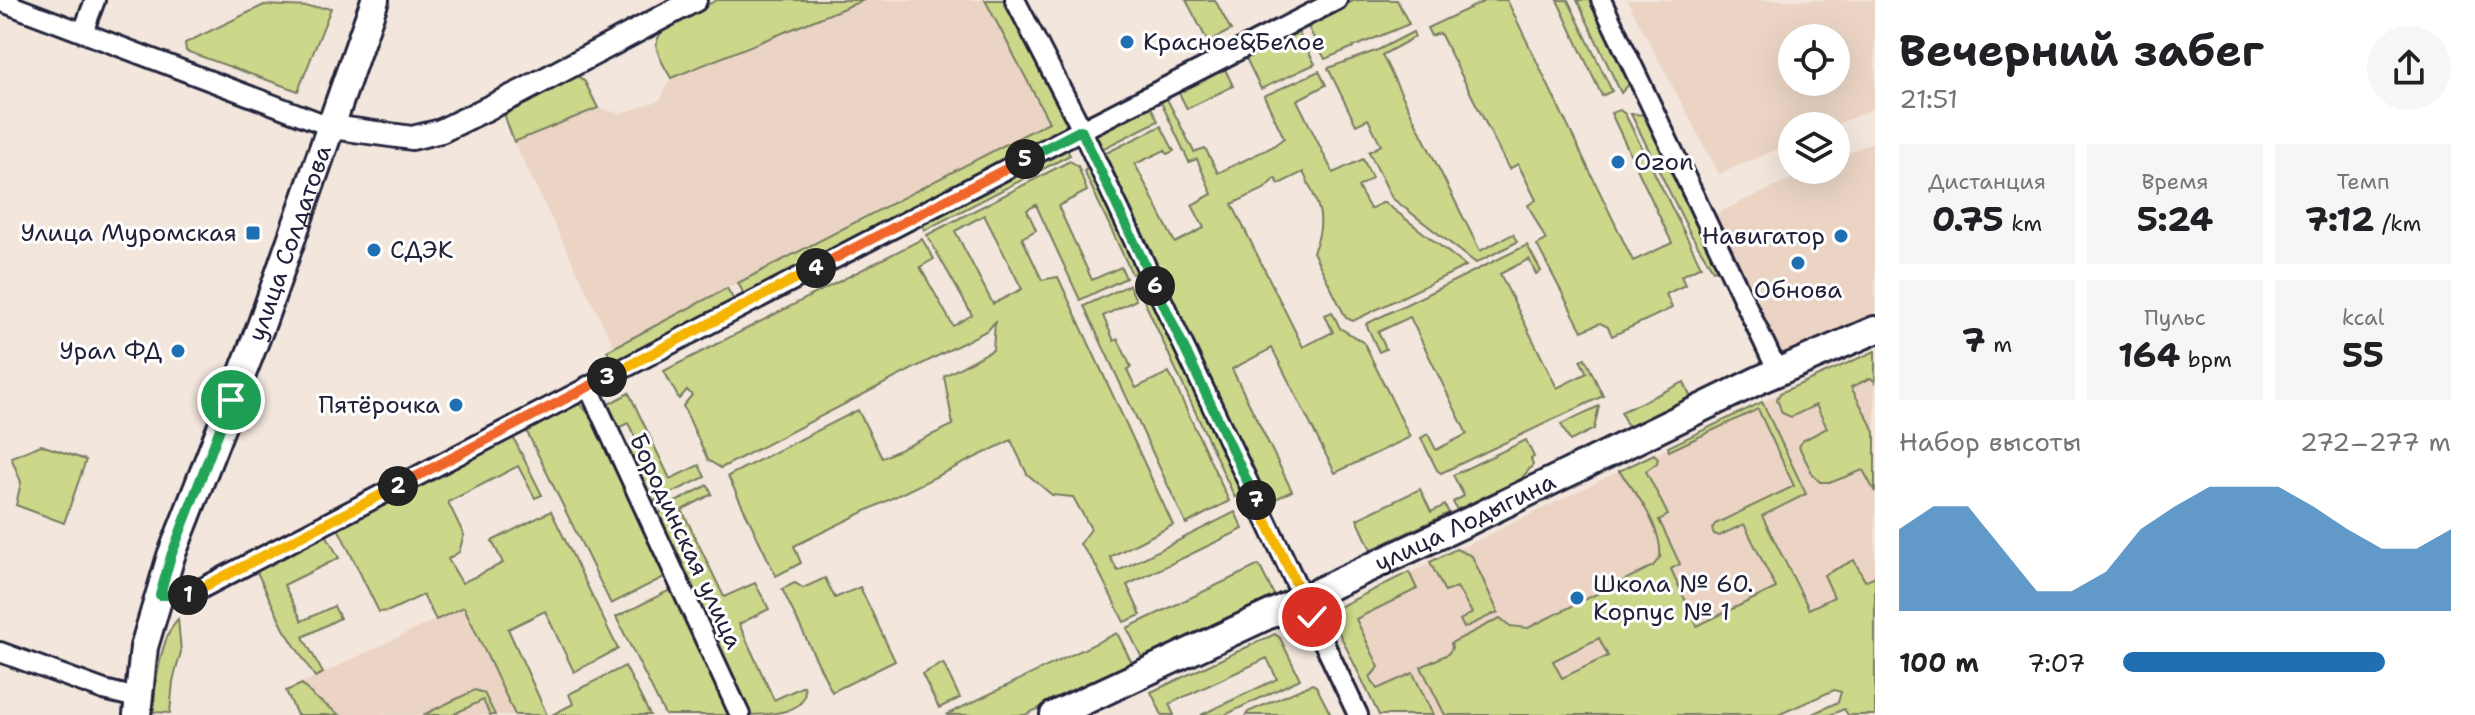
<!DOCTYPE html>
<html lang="ru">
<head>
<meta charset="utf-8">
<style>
  :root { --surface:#fff; --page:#f6f6f6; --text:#202124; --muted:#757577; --accent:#1f6fb2 }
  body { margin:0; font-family:"Shantell Sans",sans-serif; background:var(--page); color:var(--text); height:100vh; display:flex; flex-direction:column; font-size:30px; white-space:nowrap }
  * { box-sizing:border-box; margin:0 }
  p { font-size:26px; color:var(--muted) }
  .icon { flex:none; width:44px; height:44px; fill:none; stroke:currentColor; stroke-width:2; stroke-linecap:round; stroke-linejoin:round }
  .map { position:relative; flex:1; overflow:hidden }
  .sheet { display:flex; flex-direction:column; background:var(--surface); width:600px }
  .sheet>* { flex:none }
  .buttons { position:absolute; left:1778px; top:24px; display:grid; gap:16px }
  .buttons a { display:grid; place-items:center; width:72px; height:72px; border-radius:50%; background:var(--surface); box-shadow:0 8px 32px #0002; font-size:40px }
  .pin { position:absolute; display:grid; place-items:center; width:68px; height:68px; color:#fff; margin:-34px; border:4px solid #fff; border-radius:50%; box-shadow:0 2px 8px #0007 }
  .km { position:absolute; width:40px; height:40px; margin:-20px; border-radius:50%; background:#222; color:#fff; font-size:22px; line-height:40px; text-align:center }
  .round { display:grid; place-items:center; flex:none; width:84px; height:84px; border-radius:42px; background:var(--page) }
  .head { display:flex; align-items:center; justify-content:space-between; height:136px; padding:0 24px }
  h1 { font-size:44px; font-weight:700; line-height:60px }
  .figures { display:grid; grid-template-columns:repeat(3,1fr); gap:12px; height:136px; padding:8px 24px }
  .figures div { display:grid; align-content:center; border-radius:0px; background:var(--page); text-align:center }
  .figures b { font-size:34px; font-weight:700 }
  .figures small { font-size:22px; font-weight:400 }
  .figures p { font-size:22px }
  .chart { height:224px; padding:16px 24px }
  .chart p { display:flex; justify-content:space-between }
  .chart svg { width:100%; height:144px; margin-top:8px; fill:var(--accent); opacity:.7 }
  ul { padding:0 24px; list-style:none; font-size:26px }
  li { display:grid; grid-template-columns:128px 96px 1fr; align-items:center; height:60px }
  li i { height:20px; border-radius:10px; background:var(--accent) }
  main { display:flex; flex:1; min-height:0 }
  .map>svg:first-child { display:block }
</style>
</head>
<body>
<main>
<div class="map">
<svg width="1875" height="715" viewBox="0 0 1875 715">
  <rect width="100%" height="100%" fill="#f3e6dc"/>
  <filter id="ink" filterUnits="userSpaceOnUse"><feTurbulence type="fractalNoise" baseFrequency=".0125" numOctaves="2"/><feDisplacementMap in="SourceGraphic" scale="16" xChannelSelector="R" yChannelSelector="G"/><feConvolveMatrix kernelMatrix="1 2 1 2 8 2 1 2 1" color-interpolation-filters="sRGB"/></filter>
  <g filter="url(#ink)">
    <g fill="#ebd4c3" fill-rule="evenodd">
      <polygon points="864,0 985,0 1050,121 614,347 514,142 598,108 621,114 660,100 671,78"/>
      <path d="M1627,0H1875V108L1832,126H1792V143L1719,174ZM1792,38H1836V82H1792Z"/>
      <polygon points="1875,141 1875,314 1779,355 1713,215 1811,170 1836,170 1836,159"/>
      <polygon points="1875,351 1875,715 1857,699 1834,690 1778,715 1381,715 1331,611 1814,377"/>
      <polygon points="472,602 527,715 297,715 286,691"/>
    </g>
    <g fill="#ccd78a" stroke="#777c62" stroke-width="2" fill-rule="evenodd">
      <path d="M717,0H864L671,78C666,69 659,59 657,49C651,25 699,10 717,0Z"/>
      <polygon points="985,0 1005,0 1063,114 1067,125 1064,128 745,296 738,283 1049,122"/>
      <polygon points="1186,0 1215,0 1231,30 1208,42"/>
      <polygon points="1355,0 1397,0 1409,24 1325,59 1307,25"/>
      <polygon points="1487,0 1507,0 1633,261 1672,243 1611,113 1620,110 1625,114 1701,266 1681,276 1685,285 1666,294 1672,308 1612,336 1608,327 1600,323 1582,331 1537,245 1546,240 1528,205 1536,200 1518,164 1509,169 1440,33 1431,36 1427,28"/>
      <polygon points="1557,0 1568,0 1612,91 1602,96"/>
      <polygon points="1577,0 1594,0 1632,81 1621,93"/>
      <polygon points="264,5 331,8 298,91 186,51 185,43"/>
      <polygon points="1297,30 1315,64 1261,89 1245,56"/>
      <polygon points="1413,32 1415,37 1382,55 1480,251 1513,234 1517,242 1476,263 1392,198 1369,152 1381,145 1368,119 1356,125 1328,68 1378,50"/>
      <polygon points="1224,67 1233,86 1187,109 1178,91"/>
      <path d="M1319,71L1326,85L1297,100L1333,173L1363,159L1372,178L1358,187L1370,209L1384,202L1466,266L1353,321L1346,318L1313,252C1328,219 1318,203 1303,172L1279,184L1275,178L1264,189L1232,204L1303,347L1333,332L1325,315L1332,312L1340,328L1364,343L1410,437L1335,473L1272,348L1232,369L1292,491L1266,504L1100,156L1161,126L1174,151L1167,154L1165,150L1135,164L1175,243L1204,228L1192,205L1212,194L1197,159L1189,162L1160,100L1166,97L1194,152L1205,148L1218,173L1272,147L1284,138L1264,96Z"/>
      <polygon points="578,76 585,82 598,108 514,142 503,111 566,77"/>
      <polygon points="1150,105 1158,121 1098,151 1092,138 1094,134"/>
      <polygon points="1631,114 1648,115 1720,267 1713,270 1690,233"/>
      <polygon points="1066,148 1070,155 925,230 921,223"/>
      <path d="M1070,161L1078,166L1087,191L1058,206L1092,280L1121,267L1126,278L1080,300L1036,205L1027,210L1036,230L1022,238L1042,280L1058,277L1173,525L1110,557L1118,571L1235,512L1243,529L1127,585L1141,615L1124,622L1095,564L1080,544L1091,529L1073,497L1052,495L1027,474L1011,440L794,546L801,563L776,576L728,476L858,410L882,458L953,425L944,376L993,350L995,322L988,330L721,468L708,460L683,406L692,395L687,390L679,399L664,371L922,239L934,259L920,267L953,326L972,315L927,235ZM984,215L1022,289L993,304L955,231Z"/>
      <polygon points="1090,166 1139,271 1132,274 1084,171"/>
      <polygon points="1527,245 1541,271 1536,274 1529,259 1500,274 1557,388 1587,373 1580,360 1585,358 1603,396 1441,473 1437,470 1421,438 1428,434 1436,450 1467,434 1410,317 1378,332 1386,349 1379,352 1366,324"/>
      <polygon points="1142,278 1241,486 1241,491 1235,498 1135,281"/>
      <polygon points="1129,285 1136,300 1103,316 1114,341 1118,339 1131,367 1127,370 1136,388 1169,372 1229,501 1186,524 1084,306"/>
      <polygon points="727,288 735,302 614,365 607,351"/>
      <polygon points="1875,351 1875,382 1871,378 1851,387 1875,432 1875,492 1863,470 1832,482 1820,482 1813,475 1799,447 1802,441 1827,428 1816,405 1791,417 1782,413 1777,399 1780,393"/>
      <polygon points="1684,382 1691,398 1632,427 1626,424 1621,412"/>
      <polygon points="629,393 670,479 699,465 705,477 655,501 650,500 625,448 637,441 628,423 616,429 605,406"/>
      <path d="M1762,402L1806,494L1762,516L1809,609L1834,597L1824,575L1854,560L1865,581L1875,576V715H1848L1844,709L1830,715H1810L1838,702L1841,692L1834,690L1778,715H1445L1421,667L1448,654L1452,648L1451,643L1500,618L1510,626L1528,628L1653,566L1660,557C1663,530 1636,491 1619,471L1654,454L1658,458L1657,463L1646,471L1668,515L1659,520L1680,564L1671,569L1697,626L1776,588L1744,524L1719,536L1714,534L1712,529L1715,524L1794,486L1758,409L1669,451L1668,447ZM1599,638L1608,656L1562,678L1553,661Z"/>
      <polygon points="574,404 581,405 589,414 666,576 611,604 526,430"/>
      <polygon points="1599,406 1594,429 1570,441 1561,424"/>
      <polygon points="513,437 542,495 535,498 518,466 448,502 464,535 459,552 448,559 462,583 503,563 492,541 551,511 618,649 574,672 545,611 508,629 547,715 515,715 464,607 436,620 423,595 389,611 379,612 338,528"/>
      <polygon points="1526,440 1534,457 1531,459 1533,465 1521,479 1457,510 1453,502 1464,496 1453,475"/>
      <polygon points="41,445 86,460 64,523 16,505 21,482 11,457"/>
      <path d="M708,485L712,494L682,510L724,597L755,583L769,609L739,624L774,700L804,686C811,714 766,715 748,715L657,520L662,509Z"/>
      <polygon points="1420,489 1431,512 1445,505 1449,513 1371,550 1357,519"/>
      <polygon points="326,534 339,558 284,585 302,621 334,606 340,618 303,637 323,673 315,677 284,629 256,570"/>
      <polygon points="1456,549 1472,556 1498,612 1464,628 1460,620 1472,613 1457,587 1445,592 1430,562"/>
      <polygon points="1259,565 1275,597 1142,658 1127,628"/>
      <polygon points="1409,572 1417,589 1356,619 1379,667 1370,677 1377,689 1413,673 1433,715 1379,715 1329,612"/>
      <polygon points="825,578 835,598 860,587 895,661 832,692 782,589 795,583 803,588"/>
      <polygon points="672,589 732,715 665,715 616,617"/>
      <path d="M178,619L181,652L173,681L170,713L154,712C154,688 161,636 178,619Z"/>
      <polygon points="1117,633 1132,663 1025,715 946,715"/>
      <polygon points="1275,634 1280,638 1300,679 1225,715 1201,715 1277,679 1267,658 1169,704 1174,715 1162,715 1151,692"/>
      <polygon points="943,663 960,698 939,708 922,674"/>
      <polygon points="625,666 650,715 552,715 573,704 569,694"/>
      <polygon points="302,684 313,696 340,715 297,715 286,691"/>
      <polygon points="1312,684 1316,686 1331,715 1246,715 1248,712"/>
      <polygon points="475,690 484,693 495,715 490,715 483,700 452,715 423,715"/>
    </g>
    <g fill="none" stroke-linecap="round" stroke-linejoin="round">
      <defs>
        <g id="minor">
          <polyline points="1015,0 1076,118 1358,715"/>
          <polyline points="1601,0 1778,372"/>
          <polyline points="0,1 332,127"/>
          <polyline points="83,32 95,0"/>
          <polyline points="588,386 740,715"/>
          <polyline points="160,595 189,595 1070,136 1337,0"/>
          <polyline points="0,652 104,690 137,698"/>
        </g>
        <polyline id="tertiary" points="332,127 412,138 441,131 523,91 695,0"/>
        <g id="secondary">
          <path id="s1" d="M137,715L144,647L171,556L262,323L375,0"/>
          <path id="s2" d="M1054,715L1461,525L1761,379L1875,330"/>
        </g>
      </defs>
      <use href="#minor" stroke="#22223b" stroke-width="24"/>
      <use href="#tertiary" stroke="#22223b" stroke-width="28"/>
      <use href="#secondary" stroke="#22223b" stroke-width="32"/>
      <use href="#minor" stroke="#fff" stroke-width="18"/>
      <use href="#tertiary" stroke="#fff" stroke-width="22"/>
      <use href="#secondary" stroke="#fff" stroke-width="26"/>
    </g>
  </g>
  <g fill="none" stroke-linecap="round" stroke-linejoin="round" filter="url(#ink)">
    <defs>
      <polyline id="split-1" points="188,595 160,595 171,556 231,400"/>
      <polyline id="split-2" points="188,595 398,486"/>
      <polyline id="split-3" points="398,486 607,377"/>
      <polyline id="split-4" points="607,377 816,268"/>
      <polyline id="split-5" points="816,268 1025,159"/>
      <polyline id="split-6" points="1025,159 1081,130 1155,286"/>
      <polyline id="split-7" points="1155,286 1256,500"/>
      <polyline id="split-8" points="1256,500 1312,617"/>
    </defs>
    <use href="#split-1" stroke="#fff" stroke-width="16"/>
    <use href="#split-2" stroke="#fff" stroke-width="16"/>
    <use href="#split-3" stroke="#fff" stroke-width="16"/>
    <use href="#split-4" stroke="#fff" stroke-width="16"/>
    <use href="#split-5" stroke="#fff" stroke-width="16"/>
    <use href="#split-6" stroke="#fff" stroke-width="16"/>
    <use href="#split-7" stroke="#fff" stroke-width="16"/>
    <use href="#split-8" stroke="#fff" stroke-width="16"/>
    <use href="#split-1" stroke="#22a559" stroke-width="10"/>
    <use href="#split-2" stroke="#f5b400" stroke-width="10"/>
    <use href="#split-3" stroke="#f0652b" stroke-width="10"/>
    <use href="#split-4" stroke="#f5b400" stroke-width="10"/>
    <use href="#split-5" stroke="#f0652b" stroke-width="10"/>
    <use href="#split-6" stroke="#22a559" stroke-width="10"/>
    <use href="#split-7" stroke="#22a559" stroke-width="10"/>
    <use href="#split-8" stroke="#f5b400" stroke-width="10"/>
  </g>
  <g fill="#1f6fb2" stroke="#fff" stroke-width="3">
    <circle cx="1127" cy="42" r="8"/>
    <circle cx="1618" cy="162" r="8"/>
    <rect x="245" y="225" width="16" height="16" rx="4"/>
    <circle cx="1841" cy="236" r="8"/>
    <circle cx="374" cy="250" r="8"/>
    <circle cx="1798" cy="263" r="8"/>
    <circle cx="178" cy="351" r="8"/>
    <circle cx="456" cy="405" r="8"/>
    <circle cx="1577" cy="598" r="8"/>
  </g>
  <g text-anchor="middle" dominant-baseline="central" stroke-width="6" stroke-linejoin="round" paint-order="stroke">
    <g font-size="24" fill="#22223b" stroke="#fff" text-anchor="start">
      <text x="1143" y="42">Красное&amp;Белое</text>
      <text x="1634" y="162">Ozon</text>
      <text x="237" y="233" text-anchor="end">Улица Муромская</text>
      <text x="1825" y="236" text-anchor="end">Навигатор</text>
      <text x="390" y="250">СДЭК</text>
      <text x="1798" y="290" text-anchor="middle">Обнова</text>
      <text x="162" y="351" text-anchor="end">Урал ФД</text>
      <text x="440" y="405" text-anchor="end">Пятёрочка</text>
      <text x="1593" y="584">Школа № 60.<tspan x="1593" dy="28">Корпус № 1</tspan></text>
    </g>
    <g font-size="24" fill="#22223b" stroke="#fff">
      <text stroke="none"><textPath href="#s1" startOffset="498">улица Солдатова</textPath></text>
      <text stroke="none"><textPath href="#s2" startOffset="454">улица Лодыгина</textPath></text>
      <text transform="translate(686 541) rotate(65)">Бородинская улица</text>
    </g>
  </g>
</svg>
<div class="buttons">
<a><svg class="icon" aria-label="locate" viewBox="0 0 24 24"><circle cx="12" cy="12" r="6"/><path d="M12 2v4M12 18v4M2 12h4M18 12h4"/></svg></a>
<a><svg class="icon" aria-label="layers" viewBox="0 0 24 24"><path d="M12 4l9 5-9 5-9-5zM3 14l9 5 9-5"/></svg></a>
</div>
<div class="pin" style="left:231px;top:400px;background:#1e9e55"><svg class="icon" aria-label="arrive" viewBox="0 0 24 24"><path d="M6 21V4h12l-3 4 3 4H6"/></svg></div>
<div class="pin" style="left:1312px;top:617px;background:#d93025"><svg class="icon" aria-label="check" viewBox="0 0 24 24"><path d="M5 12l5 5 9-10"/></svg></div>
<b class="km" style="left:188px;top:595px">1</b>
<b class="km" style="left:398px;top:486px">2</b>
<b class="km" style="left:607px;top:377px">3</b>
<b class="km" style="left:816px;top:268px">4</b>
<b class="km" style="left:1025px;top:159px">5</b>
<b class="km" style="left:1155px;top:286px">6</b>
<b class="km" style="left:1256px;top:500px">7</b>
</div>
<section class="sheet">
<div class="head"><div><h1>Вечерний забег</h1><p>21:51</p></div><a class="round"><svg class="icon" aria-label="share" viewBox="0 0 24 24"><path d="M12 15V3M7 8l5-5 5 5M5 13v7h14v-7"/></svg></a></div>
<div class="figures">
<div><p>Дистанция</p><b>0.75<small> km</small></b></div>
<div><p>Время</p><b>5:24</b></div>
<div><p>Темп</p><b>7:12<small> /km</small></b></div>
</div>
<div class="figures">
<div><b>7<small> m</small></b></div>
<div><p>Пульс</p><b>164<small> bpm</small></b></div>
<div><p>kcal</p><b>55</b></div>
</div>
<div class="chart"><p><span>Набор высоты</span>272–277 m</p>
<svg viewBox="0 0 160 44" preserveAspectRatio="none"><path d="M0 44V19L10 12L20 12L30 25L40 38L50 38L60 32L70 19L80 12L90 6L100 6L110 6L120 12L130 19L140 25L150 25L160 19V44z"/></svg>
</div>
<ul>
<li><b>100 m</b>7:07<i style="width:80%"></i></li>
</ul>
</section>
</main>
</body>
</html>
